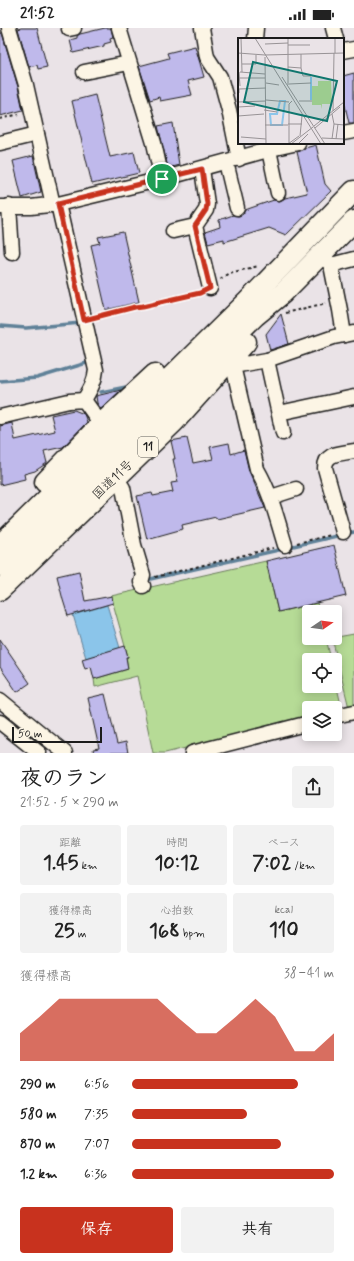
<!DOCTYPE html>
<html lang="ja">
<head>
<meta charset="utf-8">
<style>
  :root { --surface:#fff; --page:#f2f2f2; --text:#222; --muted:#767676; --accent:#c8321e }
  body { margin:0; font-family:Mynerve,"Klee One",sans-serif; background:var(--page); color:var(--text); height:100vh; display:flex; flex-direction:column; font-size:15px; white-space:nowrap }
  * { box-sizing:border-box; margin:0 }
  p { font-size:13px; color:var(--muted) }
  .icon { flex:none; width:22px; height:22px; fill:none; stroke:currentColor; stroke-width:2; stroke-linecap:round; stroke-linejoin:round }
  .map { position:relative; height:725px; overflow:hidden }
  .side { display:flex; flex-direction:column; background:var(--surface); flex:1 }
  .side>* { flex:none }
  .needle { width:26px; rotate:77deg }
  .tools { position:absolute; left:302px; top:577px; display:grid; gap:8px }
  .tools a { display:grid; place-items:center; width:40px; height:40px; border-radius:4px; background:var(--surface); box-shadow:0 2px 10px #0003; font-size:20px }
  .scale { position:absolute; left:12px; bottom:10px; width:90px; box-sizing:border-box; padding-left:4px; border:2px solid #1c1c1c; border-top:0; font-size:11px; line-height:14px; white-space:nowrap; color:#1c1c1c; -webkit-text-stroke:3px #fcf5e5; paint-order:stroke }
  .pin { position:absolute; display:grid; place-items:center; width:34px; height:34px; color:#fff; margin:-17px; border:2px solid #fff; border-radius:50%; box-shadow:0 1px 4px #0007 }
  .round { display:grid; place-items:center; flex:none; width:42px; height:42px; border-radius:4px; background:var(--page) }
  .overview { display:flex; align-items:center; justify-content:space-between; height:68px; padding:0 20px }
  h1 { font-size:22px; font-weight:700; line-height:30px }
  .figures { display:grid; grid-template-columns:repeat(3,1fr); gap:6px; height:68px; padding:4px 20px }
  .figures div { display:grid; align-content:center; border-radius:4px; background:var(--page); text-align:center }
  .figures b { font-size:20px; font-weight:700 }
  .figures small { font-size:11px; font-weight:400 }
  .figures p { font-size:11px }
  .chart { height:112px; padding:8px 20px }
  .chart p { display:flex; justify-content:space-between }
  .chart svg { width:100%; height:72px; margin-top:4px; fill:var(--accent); opacity:.7 }
  .cta { display:flex; gap:8px; margin-top:auto; padding:8px 20px }
  .cta a { flex:1; height:46px; border-radius:4px; background:var(--accent); color:#fff; font-size:16px; font-weight:700; line-height:46px; text-align:center }
  .cta a+a { background:var(--page); color:var(--text) }
  ul { padding:0 20px; list-style:none; font-size:13px }
  li { display:grid; grid-template-columns:64px 48px 1fr; align-items:center; height:30px }
  li i { height:10px; border-radius:5px; background:var(--accent) }
  .status { display:flex; justify-content:space-between; align-items:center; height:28px; padding:0 20px; background:var(--surface); direction:ltr }
  .status svg { height:11px; fill:currentColor }
  .map>svg:first-child { display:block }
</style>
</head>
<body>
<div class="status"><b>21:52</b><svg viewBox="0 0 49 12"><path d="M0 12V9h3v3zM5 12V6h3v6zM10 12V3h3v9zM15 12V0h3v12zM26 1h20v11H26zM47 4h2v5h-2z"/></svg></div>
<div class="map">
<svg width="354" height="725" viewBox="0 0 354 725">
  <rect width="100%" height="100%" fill="#eae3e7"/>
  <filter id="ink" filterUnits="userSpaceOnUse"><feTurbulence type="fractalNoise" baseFrequency=".025" numOctaves="2"/><feDisplacementMap in="SourceGraphic" scale="8" xChannelSelector="R" yChannelSelector="G"/><feConvolveMatrix kernelMatrix="1 2 1 2 8 2 1 2 1" color-interpolation-filters="sRGB"/></filter>
  <g filter="url(#ink)">
    <g fill="#b6db96" stroke="#697c59">
      <polygon points="266,533 278,584 317,575 320,584 309,584 309,610 326,610 331,632 309,632 309,658 335,658 335,651 342,681 335,683 335,680 309,680 309,690 165,725 153,725 137,648 95,659 94,651 128,641 126,629 128,629 111,568"/>
      <polygon points="354,606 354,679 349,680 332,610"/>
    </g>
    <polygon fill="#8bc5ea" stroke="#5f8198" points="107,577 120,620 86,630 73,587"/>
    <g fill="none" stroke-linecap="round" stroke-linejoin="round">
      <g stroke="#5f8198" stroke-width="3.5">
        <polyline points="0,298 26,300 81,295"/>
        <polyline points="0,353 37,350 90,334"/>
        <polyline points="101,364 126,359"/>
        <polyline points="289,519 354,504"/>
        <polyline points="146,552 283,521"/>
      </g>
    </g>
    <g fill="#bfb9eb" stroke="#1c1c1c">
      <polygon points="21,0 37,0 47,39 38,41 37,37 29,39 18,1"/>
      <polygon points="105,0 111,0 113,9 110,10 111,14 104,16 104,18 73,25 70,12 77,10 77,8 80,6"/>
      <polygon points="0,5 2,5 18,59 23,82 0,88"/>
      <polygon points="195,18 204,49 188,53 192,67 160,73 159,69 150,72 139,38 169,30 167,25"/>
      <polygon points="354,45 354,95 349,95 343,69 343,48"/>
      <polygon points="95,67 110,129 134,124 139,145 92,156 72,73"/>
      <polygon points="173,95 179,137 168,140 158,98"/>
      <polygon points="316,117 325,156 331,163 286,207 269,200 224,214 224,211 208,215 205,204 220,199 219,192 233,187 239,188 243,186 245,182 265,175 274,172 280,173 285,170 307,165 297,124 305,120"/>
      <polygon points="33,128 41,164 22,170 13,133"/>
      <polygon points="123,204 139,274 106,282 91,217 100,215 98,209"/>
      <polygon points="281,286 289,316 270,322 266,306"/>
      <polygon points="121,362 101,381 97,375 96,368"/>
      <polygon points="74,382 84,386 87,394 63,419 44,423 47,435 35,443 24,446 25,451 0,457 0,398 12,395 15,412 55,403 51,387"/>
      <polygon points="187,410 193,435 213,431 210,419 229,415 231,426 244,422 249,443 265,480 217,491 216,489 182,497 183,501 147,511 137,468 152,465 153,468 173,464 171,455 178,454 173,431 175,431 171,413"/>
      <polygon points="334,517 346,568 278,584 266,533"/>
      <polygon points="79,543 85,573 112,568 113,575 68,588 63,572 57,548"/>
      <polygon points="0,611 30,655 17,664 0,639"/>
      <polygon points="125,618 128,629 126,629 128,641 94,651 91,639 85,641 82,631"/>
      <polygon points="105,666 117,716 126,714 128,725 94,725 93,721 99,720 88,670"/>
    </g>
    <g fill="none" stroke-linecap="round" stroke-linejoin="round">
      <defs>
        <g id="minor">
          <polyline points="9,0 26,57 53,177"/>
          <polyline points="119,0 154,115 162,151"/>
          <polyline points="202,0 207,29 220,49 229,82 239,131"/>
          <polyline points="333,0 336,11"/>
          <polyline points="69,1 74,0"/>
          <polyline points="255,11 256,0"/>
          <polyline points="343,23 354,21"/>
          <polyline points="84,44 129,35"/>
          <polyline points="343,105 354,103"/>
          <polyline points="0,115 37,106"/>
          <polyline points="269,122 278,165"/>
          <polyline points="226,134 237,180"/>
          <polyline points="202,141 207,176 206,182 195,198 210,260"/>
          <path d="M58,176L96,342C95,354 90,362 84,372"/>
          <polyline points="9,178 12,224"/>
          <polyline points="0,179 31,179 58,176 162,151 275,120 298,115"/>
          <polyline points="173,203 195,198"/>
          <polyline points="321,226 331,237 340,282 344,307"/>
          <polyline points="331,237 354,231"/>
          <polyline points="267,332 283,405"/>
          <polyline points="228,334 233,338 267,332 334,309 354,305"/>
          <path d="M233,338L257,441C271,465 277,491 285,517"/>
          <polyline points="279,385 354,369"/>
          <polyline points="0,389 69,373 84,372 101,396"/>
          <polyline points="116,449 123,460 134,517 143,547 141,554 143,558"/>
          <polyline points="271,469 296,461"/>
          <path d="M343,504L325,440C325,424 341,426 354,423"/>
          <polyline points="0,672 65,725"/>
          <polyline points="335,688 354,684"/>
          <polyline points="0,694 39,725"/>
          <polyline points="192,725 309,695"/>
        </g>
        <g id="highway">
          <polyline points="45,454 101,396 155,346"/>
          <polyline points="0,517 246,275 354,163"/>
          <polyline points="0,538 255,288 283,265 354,193"/>
          <polyline points="0,562 174,394 246,314"/>
        </g>
      </defs>
      <use href="#minor" stroke="#1c1c1c" stroke-width="17"/>
      <use href="#highway" stroke="#1c1c1c" stroke-width="23"/>
      <g stroke="#1c1c1c" stroke-width="2" stroke-dasharray="3 3" stroke-linecap="butt">
        <polyline points="0,91 19,86"/>
        <polyline points="220,251 229,245 259,238"/>
        <polyline points="285,285 326,275"/>
        <polyline points="96,289 135,279 143,278 199,265"/>
        <polyline points="297,515 331,507"/>
        <polyline points="155,549 273,520"/>
      </g>
      <use href="#minor" stroke="#fcf5e5" stroke-width="14"/>
      <use href="#highway" stroke="#fcf5e5" stroke-width="20"/>
    </g>
  </g>
  <g fill="none" stroke-linecap="round" stroke-linejoin="round" filter="url(#ink)">
    <defs>
      <polygon id="route" points="202,141 207,176 206,182 195,198 210,260 200,265 143,278 135,279 84,292 58,176"/>
    </defs>
    <use href="#route" stroke="#fff" stroke-width="8"/>
    <use href="#route" stroke="#c8321e" stroke-width="5"/>
  </g>
  <g text-anchor="middle" dominant-baseline="central" stroke-width="3.5" stroke-linejoin="round" paint-order="stroke">
    <rect fill="#fcf5e5" stroke="#5f5d58" stroke-width="1" x="138" y="409" width="20" height="20" rx="3"/>
    <g font-size="12" font-weight="bold" fill="#1c1c1c">
      <text x="148" y="419">11</text>
    </g>
    <g font-size="13" fill="#1c1c1c" stroke="#fcf5e5">
      <text transform="translate(113 452) rotate(-44)">国道11号</text>
    </g>
  </g>
  <g transform="translate(238 10)">
    <rect width="106" height="106" fill="#eae3e7"/>
    <path d="M80,43H93L94,66H84V71L83,67H74V48H80Z" fill="#b6db96"/>
    <path fill="none" stroke="#8bc5ea" stroke-width="2" d="M73,39V62M42,63H47L44,87H33L32,76H39Z"/>
    <path fill="none" stroke="#989396" stroke-width="1" d="M3,0L4,34M17,0L83,106M50,0V47M97,0V15M27,6L50,5M50,7H72M0,15L27,17L106,15M27,19L28,106M4,26H18V17M50,29L63,30V16M63,30L65,38H73M1,34L2,48M2,34L27,36M44,39L87,106M0,40H27M28,45L41,47M51,46L73,45M1,55V51L28,50M28,62L51,64M61,63H74M0,64L28,63M0,69L17,68M26,72L39,74M95,73L96,15M94,76L96,86L106,87M0,78L26,76M50,86H64M27,87H50M76,88L106,64M77,90L102,69M62,98L64,78M3,99L28,101M84,100L106,101M94,101L96,86M98,101L100,86M51,105V66L54,63M50,106L61,98M53,106L75,89M60,106L70,96"/>
    <path fill="#0f766e" fill-opacity="0.15" stroke="#0f766e" stroke-width="2" d="M15,24L99,43L89,83L6,64Z"/>
    <rect width="106" height="106" fill="none" stroke="#1c1c1c" stroke-width="2"/>
  </g>
</svg>
<div class="tools">
<a><svg class="needle" viewBox="-14 -14 28 28"><path d="M0-13l5 13h-10z" fill="#e53935"/><path d="M0 13l5-13h-10z" fill="#767676"/></svg></a>
<a><svg class="icon" aria-label="locate" viewBox="0 0 24 24"><circle cx="12" cy="12" r="6"/><path d="M12 2v4M12 18v4M2 12h4M18 12h4"/></svg></a>
<a><svg class="icon" aria-label="layers" viewBox="0 0 24 24"><path d="M12 4l9 5-9 5-9-5zM3 14l9 5 9-5"/></svg></a>
</div>
<div class="scale">50 m</div>
<div class="pin" style="left:162px;top:151px;background:#1e9e55"><svg class="icon" aria-label="arrive" viewBox="0 0 24 24"><path d="M6 21V4h12l-3 4 3 4H6"/></svg></div>
</div>
<section class="side">
<div class="overview"><div><h1>夜のラン</h1><p>21:52 · 5 × 290 m</p></div><a class="round"><svg class="icon" aria-label="share" viewBox="0 0 24 24"><path d="M12 15V3M7 8l5-5 5 5M5 13v7h14v-7"/></svg></a></div>
<div class="figures">
<div><p>距離</p><b>1.45<small> km</small></b></div>
<div><p>時間</p><b>10:12</b></div>
<div><p>ペース</p><b>7:02<small> /km</small></b></div>
</div>
<div class="figures">
<div><p>獲得標高</p><b>25<small> m</small></b></div>
<div><p>心拍数</p><b>168<small> bpm</small></b></div>
<div><p>kcal</p><b>110</b></div>
</div>
<div class="chart"><p><span>獲得標高</span>38–41 m</p>
<svg viewBox="0 0 160 44" preserveAspectRatio="none"><path d="M0 44V27L10 17L20 6L30 6L40 6L50 6L60 6L70 6L80 17L90 27L100 27L110 17L120 6L130 17L140 38L150 38L160 27V44z"/></svg>
</div>
<ul>
<li><b>290 m</b>6:56<i style="width:82%"></i></li>
<li><b>580 m</b>7:35<i style="width:57%"></i></li>
<li><b>870 m</b>7:07<i style="width:74%"></i></li>
<li><b>1.2 km</b>6:36<i style="width:100%"></i></li>
</ul>
<div class="cta"><a>保存</a><a>共有</a></div>
</section>
</body>
</html>
